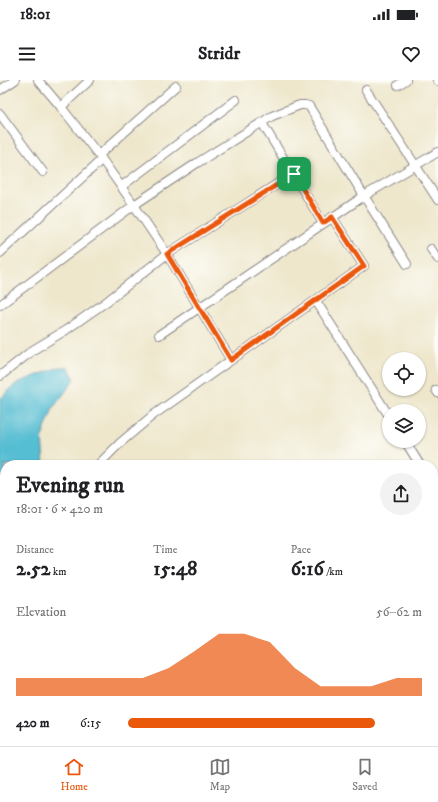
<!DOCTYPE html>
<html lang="en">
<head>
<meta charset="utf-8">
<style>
  :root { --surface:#fff; --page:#f2f2f2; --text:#202124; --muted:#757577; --line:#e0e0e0; --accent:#ea580c }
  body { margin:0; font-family:"IM FELL DW Pica",serif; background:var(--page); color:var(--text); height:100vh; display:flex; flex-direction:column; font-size:15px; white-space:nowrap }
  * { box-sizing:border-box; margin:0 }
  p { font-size:13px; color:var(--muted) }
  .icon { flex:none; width:22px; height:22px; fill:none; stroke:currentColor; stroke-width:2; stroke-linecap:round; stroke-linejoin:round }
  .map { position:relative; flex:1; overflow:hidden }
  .details { position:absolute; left:0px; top:380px; width:438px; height:286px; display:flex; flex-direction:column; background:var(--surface); border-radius:16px 16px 0 0; box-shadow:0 1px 3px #0004 }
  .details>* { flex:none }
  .buttons { position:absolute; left:382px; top:272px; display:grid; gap:8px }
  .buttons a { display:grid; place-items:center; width:44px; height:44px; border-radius:50%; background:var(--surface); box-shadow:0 1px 3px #0004; font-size:20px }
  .pin { position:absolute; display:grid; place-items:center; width:34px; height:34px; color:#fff; margin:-17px; border-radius:8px; box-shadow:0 2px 6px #0006 }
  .round { display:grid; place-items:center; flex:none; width:42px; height:42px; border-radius:21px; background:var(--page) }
  .head { display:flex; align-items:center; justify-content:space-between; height:68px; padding:0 16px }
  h1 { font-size:22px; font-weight:700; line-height:30px }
  .stats { display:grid; grid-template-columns:repeat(3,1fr); gap:6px; height:68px; padding:4px 16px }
  .stats div { display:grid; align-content:center }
  .stats b { font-size:20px; font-weight:700 }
  .stats small { font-size:11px; font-weight:400 }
  .stats p { font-size:11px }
  .chart { height:112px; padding:8px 16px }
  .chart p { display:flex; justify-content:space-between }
  .chart svg { width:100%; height:72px; margin-top:4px; fill:var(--accent); opacity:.7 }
  ul { padding:0 16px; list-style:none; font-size:13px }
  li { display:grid; grid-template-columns:64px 48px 1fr; align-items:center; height:30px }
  li i { height:10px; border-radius:5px; background:var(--accent) }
  .status { display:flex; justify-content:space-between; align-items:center; height:28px; padding:0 20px; background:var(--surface); direction:ltr }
  .status svg { height:11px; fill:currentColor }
  header { display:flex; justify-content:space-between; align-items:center; height:52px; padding:0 16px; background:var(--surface); font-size:18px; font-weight:700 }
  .tab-bar { display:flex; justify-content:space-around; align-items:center; height:56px; border-top:1px solid var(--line); background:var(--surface); font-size:11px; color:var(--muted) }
  .tab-bar a { display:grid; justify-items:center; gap:2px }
  .tab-bar .on { color:var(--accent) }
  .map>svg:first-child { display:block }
</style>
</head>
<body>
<div class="status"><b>18:01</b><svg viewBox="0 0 49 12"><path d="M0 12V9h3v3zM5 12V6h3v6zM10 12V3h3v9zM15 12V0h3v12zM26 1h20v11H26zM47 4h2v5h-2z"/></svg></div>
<header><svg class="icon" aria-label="menu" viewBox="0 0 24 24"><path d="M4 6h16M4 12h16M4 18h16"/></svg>Stridr<svg class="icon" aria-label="heart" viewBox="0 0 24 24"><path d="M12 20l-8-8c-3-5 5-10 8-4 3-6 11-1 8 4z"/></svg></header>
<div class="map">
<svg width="438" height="666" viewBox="0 0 438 666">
  <rect width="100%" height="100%" fill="#fdfcf7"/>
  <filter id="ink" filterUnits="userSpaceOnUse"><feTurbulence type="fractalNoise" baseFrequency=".025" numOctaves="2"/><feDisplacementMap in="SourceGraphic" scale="8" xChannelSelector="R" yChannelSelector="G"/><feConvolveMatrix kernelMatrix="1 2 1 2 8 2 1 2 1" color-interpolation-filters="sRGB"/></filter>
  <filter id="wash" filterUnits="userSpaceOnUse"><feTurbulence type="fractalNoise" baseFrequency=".012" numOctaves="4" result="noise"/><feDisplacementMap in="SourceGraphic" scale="16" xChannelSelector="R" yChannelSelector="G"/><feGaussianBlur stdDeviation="0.9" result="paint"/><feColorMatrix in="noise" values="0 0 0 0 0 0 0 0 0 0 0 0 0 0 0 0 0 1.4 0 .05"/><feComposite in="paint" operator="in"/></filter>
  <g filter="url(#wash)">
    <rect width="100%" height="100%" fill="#eee7cc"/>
    <g fill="#56bed3" stroke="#3c7087">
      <polygon points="59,287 68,287 75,299 53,328 42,357 44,385 5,385 5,460 0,464 0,319 17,303"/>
      <polygon points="0,540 5,547 5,661 142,661 147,666 0,666"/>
    </g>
  </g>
  <g filter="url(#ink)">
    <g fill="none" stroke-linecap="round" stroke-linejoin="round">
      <defs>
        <g id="street">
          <polyline points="437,0 438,1"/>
          <polyline points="398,5 406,0"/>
          <polyline points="0,10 15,0"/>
          <polyline points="366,10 438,120"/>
          <polyline points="61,27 90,0"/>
          <polyline points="0,34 43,92"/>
          <polyline points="262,43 323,143"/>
          <polyline points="99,75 176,6"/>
          <polyline points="101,78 134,125 197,83 272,36 300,25 305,25 309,26 364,116 438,72"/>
          <polyline points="122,106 236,20"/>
          <polyline points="431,169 438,179"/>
          <polyline points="0,173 99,82 101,78 61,27 38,0"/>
          <polyline points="316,221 389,336"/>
          <polyline points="0,225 134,125 167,174 231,280"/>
          <polyline points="159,255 364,116 407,184"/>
          <polyline points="0,296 33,270 66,250 106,222 167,174 293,94 295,96"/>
          <polyline points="436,310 438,313"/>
          <polyline points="405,361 420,385"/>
          <polyline points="98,385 120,363 152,336 364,186 332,137"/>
          <polyline points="433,405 438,413"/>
          <polyline points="433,505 438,512"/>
          <polyline points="433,527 438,524"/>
          <polyline points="433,576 438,572"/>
          <polyline points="433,617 438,613"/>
          <polyline points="286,661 289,666"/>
          <polyline points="370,666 373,664 371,661"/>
          <polyline points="435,666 438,664"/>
        </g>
      </defs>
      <use href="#street" stroke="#888484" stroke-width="10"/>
      <use href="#street" stroke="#fff" stroke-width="8"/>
    </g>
  </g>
  <g fill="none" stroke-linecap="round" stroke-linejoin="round" filter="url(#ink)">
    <defs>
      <polygon id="route" points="294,94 323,143 332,137 364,186 231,280 167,174"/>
    </defs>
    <use href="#route" stroke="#fff" stroke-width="8"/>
    <use href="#route" stroke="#ea580c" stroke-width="5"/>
  </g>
</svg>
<div class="buttons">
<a><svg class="icon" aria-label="locate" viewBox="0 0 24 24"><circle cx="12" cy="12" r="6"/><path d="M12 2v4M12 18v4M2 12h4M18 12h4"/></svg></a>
<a><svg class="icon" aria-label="layers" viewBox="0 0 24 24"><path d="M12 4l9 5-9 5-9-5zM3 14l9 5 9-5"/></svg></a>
</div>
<div class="pin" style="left:294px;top:94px;background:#1e9e55"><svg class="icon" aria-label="arrive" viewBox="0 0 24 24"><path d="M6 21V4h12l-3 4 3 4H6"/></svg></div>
<section class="details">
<div class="head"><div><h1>Evening run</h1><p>18:01 · 6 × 420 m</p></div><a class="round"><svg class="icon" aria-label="share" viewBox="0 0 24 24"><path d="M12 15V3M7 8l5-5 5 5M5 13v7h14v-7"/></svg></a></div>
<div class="stats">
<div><p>Distance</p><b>2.52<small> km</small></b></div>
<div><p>Time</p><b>15:48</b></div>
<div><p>Pace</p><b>6:16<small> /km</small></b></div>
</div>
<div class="chart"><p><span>Elevation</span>56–62 m</p>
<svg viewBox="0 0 160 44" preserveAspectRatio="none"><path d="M0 44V33L10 33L20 33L30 33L40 33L50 33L60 27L70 17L80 6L90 6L100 11L110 27L120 38L130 38L140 38L150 33L160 33V44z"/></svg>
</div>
<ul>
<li><b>420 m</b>6:15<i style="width:84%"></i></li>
</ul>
</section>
</div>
<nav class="tab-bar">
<a class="on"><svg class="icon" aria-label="home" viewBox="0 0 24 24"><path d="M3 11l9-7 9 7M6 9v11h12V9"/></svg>Home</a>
<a><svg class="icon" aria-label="map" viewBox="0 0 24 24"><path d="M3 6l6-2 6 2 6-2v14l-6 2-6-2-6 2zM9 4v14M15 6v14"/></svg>Map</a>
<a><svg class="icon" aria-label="saved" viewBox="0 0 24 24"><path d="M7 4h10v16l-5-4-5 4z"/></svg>Saved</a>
</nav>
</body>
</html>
